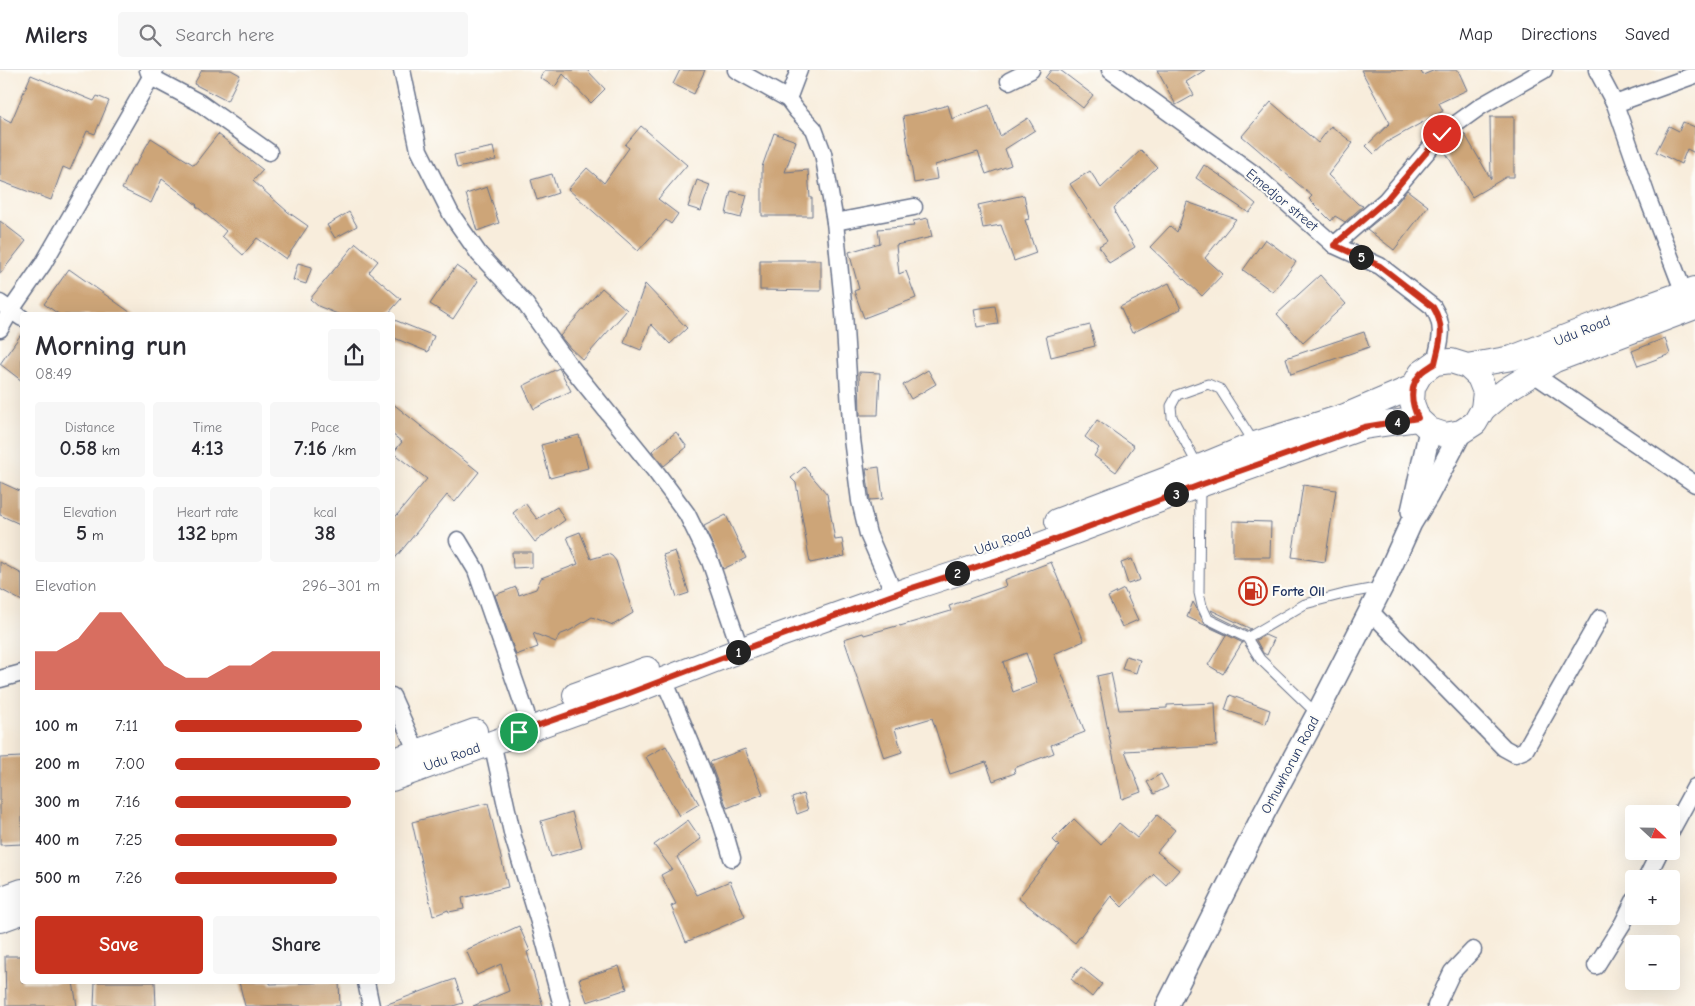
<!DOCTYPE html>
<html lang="en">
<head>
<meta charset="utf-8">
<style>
  :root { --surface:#fff; --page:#f7f7f7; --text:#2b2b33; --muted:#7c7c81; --line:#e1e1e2; --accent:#c8321e }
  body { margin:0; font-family:"Comic Neue",sans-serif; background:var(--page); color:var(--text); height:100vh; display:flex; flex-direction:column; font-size:19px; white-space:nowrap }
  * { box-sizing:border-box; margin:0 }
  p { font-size:16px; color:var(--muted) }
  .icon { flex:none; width:28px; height:28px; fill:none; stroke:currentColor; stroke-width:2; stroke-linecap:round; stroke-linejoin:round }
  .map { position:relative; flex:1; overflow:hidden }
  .panel { position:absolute; left:20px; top:242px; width:375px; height:672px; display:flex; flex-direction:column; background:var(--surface); border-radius:5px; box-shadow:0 5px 20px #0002 }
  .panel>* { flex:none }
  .needle { width:32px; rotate:112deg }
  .controls { position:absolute; left:1625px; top:735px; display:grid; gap:10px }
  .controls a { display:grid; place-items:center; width:55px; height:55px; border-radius:5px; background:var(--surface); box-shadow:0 5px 20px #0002; font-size:25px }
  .pin { position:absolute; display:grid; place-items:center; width:42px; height:42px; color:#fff; margin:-21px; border:2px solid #fff; border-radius:50%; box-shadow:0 1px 5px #0007 }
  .km { position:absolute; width:25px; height:25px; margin:-12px; border-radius:50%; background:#222; color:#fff; font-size:14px; line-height:25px; text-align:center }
  .round { display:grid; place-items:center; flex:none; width:52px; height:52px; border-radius:5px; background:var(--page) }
  .summary { display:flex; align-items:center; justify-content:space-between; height:85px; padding:0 15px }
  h1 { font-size:28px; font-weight:600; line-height:38px }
  .stats { display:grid; grid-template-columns:repeat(3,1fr); gap:8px; height:85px; padding:5px 15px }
  .stats div { display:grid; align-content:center; border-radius:5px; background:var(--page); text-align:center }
  .stats b { font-size:21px; font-weight:600 }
  .stats small { font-size:14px; font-weight:400 }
  .stats p { font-size:14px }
  .chart { height:140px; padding:10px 15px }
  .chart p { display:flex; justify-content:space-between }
  .chart svg { width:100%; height:90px; margin-top:5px; fill:var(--accent); opacity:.7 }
  .primary-button { display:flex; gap:10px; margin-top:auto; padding:10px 15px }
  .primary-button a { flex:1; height:58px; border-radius:5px; background:var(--accent); color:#fff; font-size:20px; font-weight:600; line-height:58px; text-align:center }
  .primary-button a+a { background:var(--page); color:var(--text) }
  ul { padding:0 15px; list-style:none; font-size:16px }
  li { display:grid; grid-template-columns:80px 60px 1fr; align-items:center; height:38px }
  li i { height:12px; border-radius:6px; background:var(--accent) }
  header { display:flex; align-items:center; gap:30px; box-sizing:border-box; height:70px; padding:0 25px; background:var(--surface); border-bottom:1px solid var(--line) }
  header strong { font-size:24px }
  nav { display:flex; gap:28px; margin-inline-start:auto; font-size:18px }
  .search { width:350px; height:45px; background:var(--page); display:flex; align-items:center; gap:12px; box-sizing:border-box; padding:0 18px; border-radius:5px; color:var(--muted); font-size:19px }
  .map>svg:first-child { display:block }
</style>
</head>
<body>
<header>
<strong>Milers</strong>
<div class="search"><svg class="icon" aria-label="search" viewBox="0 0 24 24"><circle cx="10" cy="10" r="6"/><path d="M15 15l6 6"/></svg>Search here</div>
<nav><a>Map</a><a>Directions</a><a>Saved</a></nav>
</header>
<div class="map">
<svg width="1695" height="936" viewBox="0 0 1695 936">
  <rect width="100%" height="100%" fill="#fdfcf7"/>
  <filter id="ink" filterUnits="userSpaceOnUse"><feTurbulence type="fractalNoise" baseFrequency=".02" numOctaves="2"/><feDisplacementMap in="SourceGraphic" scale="10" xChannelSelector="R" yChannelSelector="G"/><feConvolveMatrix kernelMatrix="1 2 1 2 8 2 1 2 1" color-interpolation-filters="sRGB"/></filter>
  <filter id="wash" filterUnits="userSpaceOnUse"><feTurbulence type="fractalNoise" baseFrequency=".0096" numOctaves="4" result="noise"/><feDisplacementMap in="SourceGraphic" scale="20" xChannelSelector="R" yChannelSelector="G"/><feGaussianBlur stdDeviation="1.12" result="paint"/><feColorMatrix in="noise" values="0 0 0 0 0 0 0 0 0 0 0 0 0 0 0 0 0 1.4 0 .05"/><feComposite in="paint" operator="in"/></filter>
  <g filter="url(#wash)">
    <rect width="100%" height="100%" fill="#f8eddc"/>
    <g id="blocks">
      <g fill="#cda578" fill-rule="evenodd">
        <polygon points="202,0 231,0 240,5 227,31 194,14"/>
        <polygon points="545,0 587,0 605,19 591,33 563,4 555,17 540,8"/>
        <polygon points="680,0 705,0 694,24 673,14"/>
        <polygon points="1051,0 1060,0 1093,25 1083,38 1045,8"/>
        <polygon points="1157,0 1205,0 1186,12 1194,25 1176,35"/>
        <polygon points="1361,0 1420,0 1423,5 1435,0 1458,0 1467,20 1439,33 1443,41 1387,72 1374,84 1366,76 1390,53"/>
        <polygon points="31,5 94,31 97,26 109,31 95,64 87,61 70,100 63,97 51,130 0,111 0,46 11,52"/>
        <polygon points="1271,32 1318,73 1331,56 1353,73 1328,105 1358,134 1363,136 1345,152 1335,146 1331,151 1309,129 1312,126 1242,66"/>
        <polygon points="948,35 952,49 989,35 1000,66 1028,48 1035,60 1005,79 1011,95 986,104 978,82 935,95 937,109 914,113 903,46 923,42"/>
        <polygon points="1490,47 1514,47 1514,107 1506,107 1472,127 1443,78 1447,73 1464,63 1491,109"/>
        <polygon points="1683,52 1695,57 1695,83 1687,79 1681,94 1656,82 1669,56 1679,61"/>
        <polygon points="641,56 687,95 658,129 678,144 671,154 666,150 638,181 568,119 587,98 604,113 629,78 625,75"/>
        <polygon points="774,63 796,71 785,102 808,100 810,128 812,128 812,146 762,146 762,97"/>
        <polygon points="218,64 263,100 253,111 288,142 308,156 286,189 257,168 243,185 222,166 226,161 196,136 197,135 162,109 151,133 122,119 133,95 135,96 151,68 194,95"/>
        <polygon points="493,77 496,90 457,98 454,85"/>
        <polygon points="1141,80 1157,97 1114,138 1116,142 1115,143 1135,177 1109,193 1099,176 1107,171 1070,114 1090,101 1101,118"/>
        <polygon points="1204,95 1227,110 1256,134 1249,143 1196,108"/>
        <polygon points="552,104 558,123 537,130 531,110"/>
        <polygon points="697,110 710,115 701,141 688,137"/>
        <polygon points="487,117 499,153 477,161 466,124"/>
        <polygon points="1407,120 1428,136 1394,180 1367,159 1393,138"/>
        <polygon points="731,121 747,125 741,148 726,144"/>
        <polygon points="1024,125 1029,149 1025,150 1036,183 1014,191 1001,155 983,158 978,135"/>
        <polygon points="1187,132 1236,149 1205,188 1223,204 1202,226 1150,177 1170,156 1177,162"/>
        <polygon points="349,142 357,156 335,168 327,155"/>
        <polygon points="928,148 932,167 896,175 899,204 906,201 916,228 864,248 854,221 859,219 849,182 880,173 878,159 914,156 913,151"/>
        <polygon points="0,151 26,171 0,204"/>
        <polygon points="1265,169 1296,192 1273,222 1243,200"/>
        <polygon points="356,173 378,191 369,202 401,229 387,245 340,245 318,236 310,229"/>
        <polygon points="760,190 821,190 821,221 760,220"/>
        <polygon points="298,193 312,197 306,214 293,210"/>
        <polygon points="456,196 478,211 453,249 430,234"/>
        <polygon points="69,199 134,245 60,245 44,234"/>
        <polygon points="1320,205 1346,234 1303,273 1277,244"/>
        <polygon points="1169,213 1181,239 1132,263 1120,237"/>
        <polygon points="645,214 687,258 670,274 651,254 641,280 624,273"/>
        <polygon points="602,218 627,240 583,290 570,278 560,266"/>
        <polygon points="995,236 998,254 977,257 974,239"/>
        <polygon points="392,249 434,266 428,282 392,267"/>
        <polygon points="1090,255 1095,276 1051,287 1046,266"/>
        <polygon points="1364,262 1369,277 1291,304 1286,288"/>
        <polygon points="22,263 22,311 0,294"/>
        <polygon points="1665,268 1670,284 1638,296 1632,281"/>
        <polygon points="559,298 571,321 534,339 523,316"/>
        <polygon points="928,300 936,314 911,329 903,315"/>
        <polygon points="859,302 880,303 878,345 860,345"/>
        <polygon points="392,333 479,402 455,432 447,425 392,492 392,451 427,409 393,383 402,372 392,364"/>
        <polygon points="1097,350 1134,376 1116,402 1094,386 1099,378 1085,367"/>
        <polygon points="676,362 687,377 664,396 652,381"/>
        <polygon points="579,365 588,398 550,408 541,375"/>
        <polygon points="804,397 827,424 835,470 842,469 845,486 810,493 796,413 791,408"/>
        <polygon points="879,397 883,429 870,430 866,399"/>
        <polygon points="0,412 22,422 22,455 0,445"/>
        <polygon points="1303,415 1336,420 1325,492 1292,487"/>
        <polygon points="525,433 537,449 557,437 565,450 535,472 513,443"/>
        <polygon points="726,445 746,488 723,499 704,456"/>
        <polygon points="1233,451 1271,452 1270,487 1233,487"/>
        <polygon points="580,462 591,489 608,484 612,486 616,491 633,543 613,555 592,547 569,561 559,565 556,572 533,563 538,577 516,585 495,525 516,517 519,525 536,519 541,508 578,494 567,467"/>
        <polygon points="675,481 689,523 677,527 663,485"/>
        <polygon points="512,482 532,482 532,497 513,498"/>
        <polygon points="1132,489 1140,510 1128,514 1121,493"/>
        <polygon points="0,492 22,504 22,531 0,519"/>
        <path d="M1051,492L1084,571L1054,584L1085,662L1051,675L1054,683L1014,698L1015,703L993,711L986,692L950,704L932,648L895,659L902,682L884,688L844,569L863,563L864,565L900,555V556L951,541L949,536L1006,516L1004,510ZM1026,583L1037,613L1013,622L1003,592Z"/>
        <polygon points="1124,519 1138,550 1122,557 1108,527"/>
        <polygon points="1193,532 1205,554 1243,573 1242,573 1223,604 1208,595 1226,565 1187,547"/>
        <polygon points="1211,540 1251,559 1247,561 1213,544"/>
        <polygon points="1265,565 1274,569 1267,585 1263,583 1256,570"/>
        <polygon points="1126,586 1140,590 1136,603 1122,599"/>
        <polygon points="1111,603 1119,640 1167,638 1167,635 1215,633 1217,676 1125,681 1141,722 1122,729 1097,606"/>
        <polygon points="1230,625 1270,640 1266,654 1225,640"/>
        <polygon points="666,676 699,734 679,746 646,687"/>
        <polygon points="745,679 763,724 727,738 710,692"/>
        <polygon points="22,687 22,774 0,775 0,688"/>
        <polygon points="1161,704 1168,717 1154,724 1147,712"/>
        <polygon points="803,724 808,740 797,744 792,728"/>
        <polygon points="488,733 508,817 462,828 464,839 449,842 448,840 433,846 412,752"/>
        <polygon points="572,742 582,778 551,787 541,751"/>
        <polygon points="1157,745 1175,760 1157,782 1179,800 1166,815 1154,804 1122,837 1111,826 1075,873 1018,828 1059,776 1053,770 1074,749 1101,775 1119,753 1137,768"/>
        <polygon points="688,750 701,769 677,787 697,825 730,811 745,847 686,872 671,836 676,834 661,805 672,799 654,775"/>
        <polygon points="519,856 530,881 527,882 543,936 473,936 509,921 501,894 477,905 466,880"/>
        <polygon points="5,886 22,886 22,912 73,912 77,936 6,936"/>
        <polygon points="619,896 627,919 587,932 579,909"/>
        <polygon points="1081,897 1102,914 1092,927 1071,909"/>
        <polygon points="455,909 463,933 453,936 385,936 385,935"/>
        <polygon points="95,912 155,912 156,936 94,936"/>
        <polygon points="239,912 270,912 270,914 339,912 340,936 245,936"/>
      </g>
    </g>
  </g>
  <g filter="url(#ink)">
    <use href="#blocks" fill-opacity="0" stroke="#68728a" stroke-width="1"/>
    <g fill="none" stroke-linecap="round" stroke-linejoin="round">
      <defs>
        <g id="service">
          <polyline points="1198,396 1172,347 1171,336 1177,325 1208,314 1220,319 1255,374"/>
          <polyline points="1200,417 1199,523 1202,536 1208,549 1247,568 1260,589 1316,643"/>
          <polyline points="1247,568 1305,534 1344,524 1381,517"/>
        </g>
        <g id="minor">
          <polyline points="148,0 151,7 200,33 269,82"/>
          <polyline points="402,0 419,80 451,144 479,184 524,232 567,292 656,402 687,444 710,491 736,567"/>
          <polyline points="736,0 788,29 797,41 814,59 823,83 835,152 844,243 852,369 860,431 868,464 889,512"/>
          <path d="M1110,0L1254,104L1334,175L1380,196L1433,237C1446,258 1440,271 1435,293"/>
          <polyline points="1597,0 1615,34 1648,129 1684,223"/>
          <polyline points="1009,11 1031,0"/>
          <polyline points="788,29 799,0"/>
          <polyline points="1615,34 1695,5"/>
          <polyline points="835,152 914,137"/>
          <polyline points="1334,175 1386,130 1442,64 1481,36 1544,0"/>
          <polyline points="0,233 22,248"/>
          <polyline points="0,259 11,240 43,194 155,0"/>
          <polyline points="1532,303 1695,414"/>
          <polyline points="458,470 476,500 526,643"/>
          <polyline points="1370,541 1504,678 1515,684 1525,680 1600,548"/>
          <polyline points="0,609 22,603"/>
          <path d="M664,610C689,668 715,726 732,788"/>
          <polyline points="392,626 417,682"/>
          <polyline points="492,672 513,767 542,862 562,936"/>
          <polyline points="1671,761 1695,717"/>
          <polyline points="1646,809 1660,781"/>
          <polyline points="1596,896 1623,853 1634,831"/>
          <polyline points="366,912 371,936"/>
          <polyline points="1436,936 1452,902 1473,880"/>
        </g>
        <g id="tertiary">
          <polyline points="1412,441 1430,360"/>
          <polyline points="1167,936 1264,743 1317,644 1382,517 1411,453 1428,425 1461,362"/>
        </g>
        <g id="secondary">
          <polyline points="1467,296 1479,307 1485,322 1483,339 1475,353 1461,362 1445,365 1430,360 1418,349 1412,333 1413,317 1421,303 1435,293 1451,291 1467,296 1512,288 1606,251 1695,219"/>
          <polyline points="1483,339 1506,320 1555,290 1695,237"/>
          <polyline points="1057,451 1199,397 1255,374 1345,346 1413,317"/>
          <polyline points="575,625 647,599"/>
          <polyline points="392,691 475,661"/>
          <polyline points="392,709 619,627 769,569 909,519 1013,485 1200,415 1364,357 1418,349"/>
          <polyline points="0,829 22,821"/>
          <polyline points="0,850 22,842"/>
        </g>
      </defs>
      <use href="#service" stroke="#68728a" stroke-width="11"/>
      <use href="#minor" stroke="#68728a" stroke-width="19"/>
      <use href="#tertiary" stroke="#68728a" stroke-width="24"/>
      <use href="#secondary" stroke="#68728a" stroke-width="26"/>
      <use href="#service" stroke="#fff" stroke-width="9"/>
      <use href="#minor" stroke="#fff" stroke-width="16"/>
      <use href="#tertiary" stroke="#fff" stroke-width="21"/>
      <use href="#secondary" stroke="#fff" stroke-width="24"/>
    </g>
  </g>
  <g fill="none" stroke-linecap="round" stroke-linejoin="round" filter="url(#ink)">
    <defs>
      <path id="route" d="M519,662L619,627L769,570L909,519L1013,485L1200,415L1364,357L1418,348C1411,333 1408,317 1421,303C1425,299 1431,296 1435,293C1440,271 1446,258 1433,237L1380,196L1334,175L1386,130L1442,64"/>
    </defs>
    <use href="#route" stroke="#fff" stroke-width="10"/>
    <use href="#route" stroke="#c8321e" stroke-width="6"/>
  </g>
  <defs>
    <symbol id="fuel-ring" viewBox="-11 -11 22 22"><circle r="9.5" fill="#fdfcf7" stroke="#c8321e" stroke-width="1.5"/><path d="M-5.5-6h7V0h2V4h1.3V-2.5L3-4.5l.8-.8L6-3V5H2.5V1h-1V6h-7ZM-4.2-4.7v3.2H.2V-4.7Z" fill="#c8321e"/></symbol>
  </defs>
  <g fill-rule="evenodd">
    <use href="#fuel-ring" x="1237" y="505" width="32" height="32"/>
  </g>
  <g text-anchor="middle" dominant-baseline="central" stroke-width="4" stroke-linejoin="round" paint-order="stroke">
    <g font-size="14" fill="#1b2f5e" stroke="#fdfcf7">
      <text transform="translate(1282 130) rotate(40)">Emedjor street</text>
      <text transform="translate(1582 261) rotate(-22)">Udu Road</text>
      <text transform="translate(1003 471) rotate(-20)">Udu Road</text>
      <text transform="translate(452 687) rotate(-20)">Udu Road</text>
      <text transform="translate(1290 695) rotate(-62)">Orhuwhorun Road</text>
    </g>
    <g font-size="14" font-weight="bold" fill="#1b2f5e" stroke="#fdfcf7" text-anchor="start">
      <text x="1272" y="521">Forte Oil</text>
    </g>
  </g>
</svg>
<div class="controls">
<a><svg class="needle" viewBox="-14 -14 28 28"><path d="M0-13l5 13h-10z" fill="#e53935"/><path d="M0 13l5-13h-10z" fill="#7c7c81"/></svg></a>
<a>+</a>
<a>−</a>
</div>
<div class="pin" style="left:519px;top:662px;background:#1e9e55"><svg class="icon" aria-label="arrive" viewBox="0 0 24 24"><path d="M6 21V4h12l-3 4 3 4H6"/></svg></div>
<div class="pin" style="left:1442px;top:64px;background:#d93025"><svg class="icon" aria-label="check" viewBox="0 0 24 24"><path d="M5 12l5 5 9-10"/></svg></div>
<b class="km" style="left:738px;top:582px">1</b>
<b class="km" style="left:957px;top:503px">2</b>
<b class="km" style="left:1176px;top:424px">3</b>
<b class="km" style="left:1397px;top:352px">4</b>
<b class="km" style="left:1361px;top:187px">5</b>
<section class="panel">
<div class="summary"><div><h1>Morning run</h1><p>08:49</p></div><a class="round"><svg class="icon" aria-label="share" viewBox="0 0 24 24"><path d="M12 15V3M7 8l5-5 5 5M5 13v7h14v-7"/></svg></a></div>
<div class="stats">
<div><p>Distance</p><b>0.58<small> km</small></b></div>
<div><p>Time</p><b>4:13</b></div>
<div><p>Pace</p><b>7:16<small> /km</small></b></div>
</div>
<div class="stats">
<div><p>Elevation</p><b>5<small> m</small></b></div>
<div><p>Heart rate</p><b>132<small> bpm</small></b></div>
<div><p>kcal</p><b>38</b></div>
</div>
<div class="chart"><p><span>Elevation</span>296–301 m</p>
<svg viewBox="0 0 160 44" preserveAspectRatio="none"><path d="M0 44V25L10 25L20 19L30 6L40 6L50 19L60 32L70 38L80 38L90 32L100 32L110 25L120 25L130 25L140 25L150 25L160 25V44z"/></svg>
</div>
<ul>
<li><b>100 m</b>7:11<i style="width:91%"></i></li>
<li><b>200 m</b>7:00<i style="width:100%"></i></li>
<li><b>300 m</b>7:16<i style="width:86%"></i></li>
<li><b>400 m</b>7:25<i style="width:79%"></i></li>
<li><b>500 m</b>7:26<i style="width:79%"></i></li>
</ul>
<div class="primary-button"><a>Save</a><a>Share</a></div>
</section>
</div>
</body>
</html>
